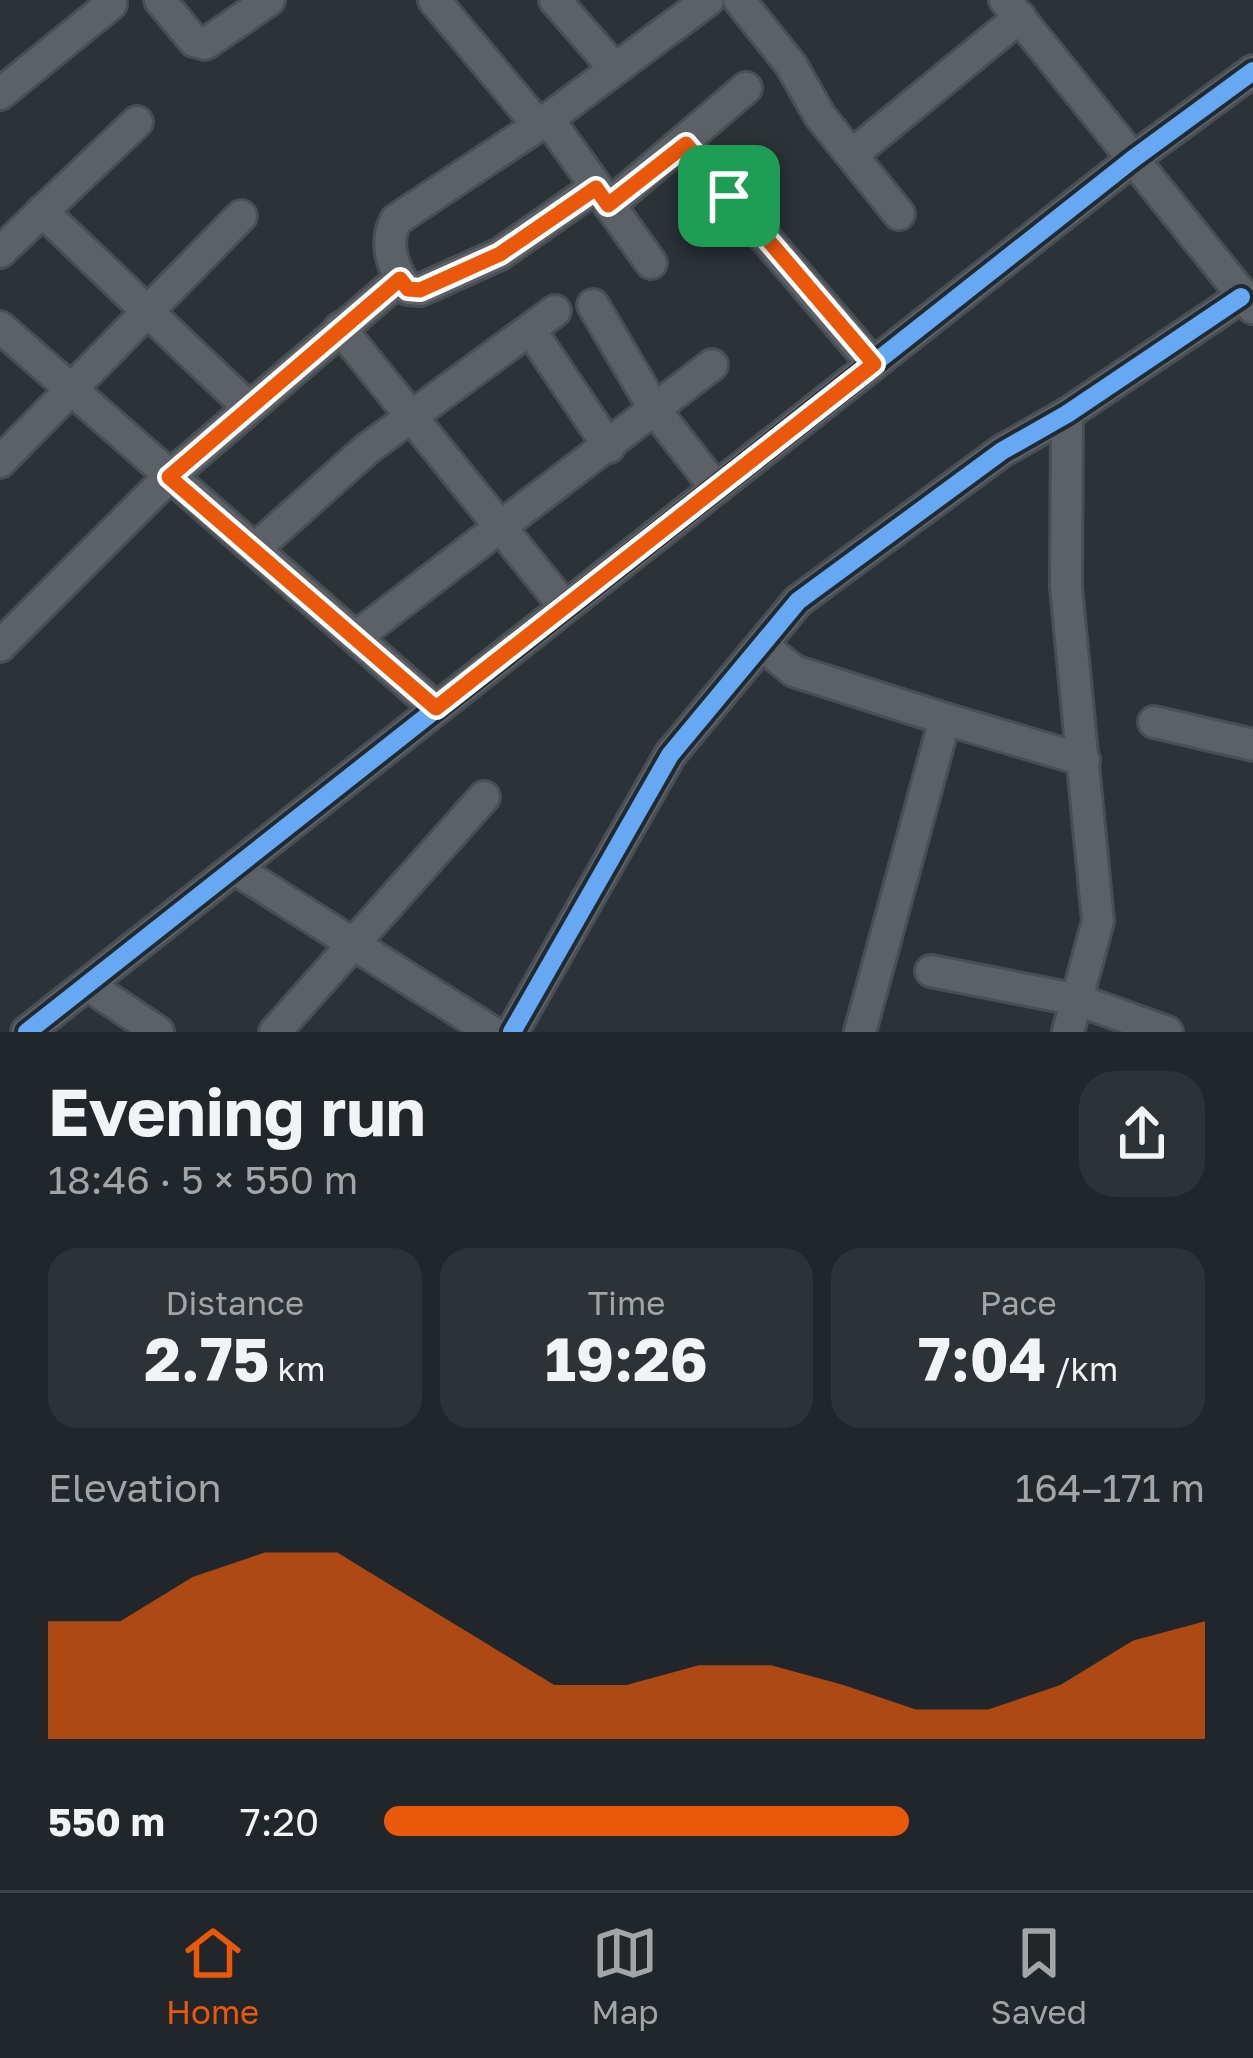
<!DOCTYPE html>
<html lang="en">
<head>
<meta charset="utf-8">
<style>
  :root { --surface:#20262a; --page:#2d3236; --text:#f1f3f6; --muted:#a2a5a8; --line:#3d4347; --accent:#ea580c }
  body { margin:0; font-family:"Golos Text",sans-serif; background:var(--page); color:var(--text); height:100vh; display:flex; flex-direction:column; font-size:45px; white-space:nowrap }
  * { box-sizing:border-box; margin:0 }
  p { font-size:39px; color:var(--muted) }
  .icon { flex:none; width:66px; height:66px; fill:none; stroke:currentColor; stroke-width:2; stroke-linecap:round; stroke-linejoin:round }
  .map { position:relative; height:1032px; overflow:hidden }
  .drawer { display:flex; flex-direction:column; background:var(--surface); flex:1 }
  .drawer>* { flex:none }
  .pin { position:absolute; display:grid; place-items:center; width:102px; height:102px; color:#fff; margin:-51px; border-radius:24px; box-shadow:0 6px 18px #0006 }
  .round { display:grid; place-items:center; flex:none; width:126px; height:126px; border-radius:36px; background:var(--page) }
  .head { display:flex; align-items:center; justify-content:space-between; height:204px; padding:0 48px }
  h1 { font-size:66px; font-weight:700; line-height:90px }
  .metrics { display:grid; grid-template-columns:repeat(3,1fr); gap:18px; height:204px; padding:12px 48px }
  .metrics div { display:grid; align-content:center; border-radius:30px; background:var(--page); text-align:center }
  .metrics b { font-size:60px; font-weight:700 }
  .metrics small { font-size:33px; font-weight:400 }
  .metrics p { font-size:33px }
  .chart { height:336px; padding:24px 48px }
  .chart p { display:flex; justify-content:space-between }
  .chart svg { width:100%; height:216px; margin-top:12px; fill:var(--accent); opacity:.7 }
  ul { padding:0 48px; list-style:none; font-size:39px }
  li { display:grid; grid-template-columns:192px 144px 1fr; align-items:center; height:90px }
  li i { height:30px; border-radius:15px; background:var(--accent) }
  .dock { display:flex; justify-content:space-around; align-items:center; height:168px; border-top:3px solid var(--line); background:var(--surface); font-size:33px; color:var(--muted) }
  .dock a { display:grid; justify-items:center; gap:6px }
  .dock .on { color:var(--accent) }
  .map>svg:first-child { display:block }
</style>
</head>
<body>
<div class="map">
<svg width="1253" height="1032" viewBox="0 0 1253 1032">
  <rect width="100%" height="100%" fill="#2b3238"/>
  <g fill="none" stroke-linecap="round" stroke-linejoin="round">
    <defs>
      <g id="minor">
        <polyline points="160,0 194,41 205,44 269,0"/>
        <polyline points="434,0 539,126"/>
        <polyline points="555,0 614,68"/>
        <polyline points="739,0 791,65 820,116 899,214"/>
        <polyline points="1005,0 1253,308"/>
        <polyline points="0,94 111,4 106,0"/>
        <polyline points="548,119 651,263"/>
        <polyline points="685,144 873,364"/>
        <polyline points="853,154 1020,17"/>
        <path d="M596,187L500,254L420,290L408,289C392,269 384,242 396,220L548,119L708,0"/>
        <polyline points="609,205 746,88"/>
        <polyline points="42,211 248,407"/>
        <polyline points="0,252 137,122"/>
        <polyline points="593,305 655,410 715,487"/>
        <polyline points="0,327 436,708"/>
        <polyline points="340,328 564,606"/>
        <polyline points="531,331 609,447"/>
        <polyline points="1067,414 1066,587 1098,921 1068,1032"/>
        <polyline points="0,462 241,216"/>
        <polyline points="256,548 367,449 555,311"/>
        <polyline points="356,637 712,365"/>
        <polyline points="762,645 794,671 945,719"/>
        <polyline points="0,646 169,477 400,279"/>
        <polyline points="1154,722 1253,745"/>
        <polyline points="237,870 492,1032"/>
        <polyline points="931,971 1078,1000 1167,1032"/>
        <polyline points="88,985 158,1032"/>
        <polyline points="27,1032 1133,159 1253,71"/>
        <polyline points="275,1032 484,797"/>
        <polyline points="512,1032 670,755 798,601 1002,451 1067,414 1241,297"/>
        <polyline points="860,1032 945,719 1084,760"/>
      </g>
    </defs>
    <use href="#minor" stroke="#494e53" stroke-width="36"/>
    <use href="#minor" stroke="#5b6166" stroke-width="30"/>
    <defs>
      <g id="cycleway">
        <polyline points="27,1032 1133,159 1253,71"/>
        <polyline points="512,1032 670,755 798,601 1002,451 1067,414 1241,297"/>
      </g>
    </defs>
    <use href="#cycleway" stroke="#1f2a32" stroke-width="26"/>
    <use href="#cycleway" stroke="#66a8f1" stroke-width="18"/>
  </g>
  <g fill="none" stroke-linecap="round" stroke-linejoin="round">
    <defs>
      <polygon id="route" points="686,144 874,364 436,708 169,477 400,279 408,289 420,290 500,254 596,188 608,205"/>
    </defs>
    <use href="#route" stroke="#fff" stroke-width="24"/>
    <use href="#route" stroke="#ea580c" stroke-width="15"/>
  </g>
</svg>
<div class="pin" style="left:729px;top:196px;background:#1e9e55"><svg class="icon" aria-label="arrive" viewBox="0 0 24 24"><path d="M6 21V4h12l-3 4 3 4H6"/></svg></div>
</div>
<section class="drawer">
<div class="head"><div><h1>Evening run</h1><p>18:46 · 5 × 550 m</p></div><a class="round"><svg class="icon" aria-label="share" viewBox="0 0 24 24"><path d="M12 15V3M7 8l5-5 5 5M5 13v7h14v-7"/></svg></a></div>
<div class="metrics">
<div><p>Distance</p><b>2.75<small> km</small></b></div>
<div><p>Time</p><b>19:26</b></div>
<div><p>Pace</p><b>7:04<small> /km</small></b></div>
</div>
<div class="chart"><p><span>Elevation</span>164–171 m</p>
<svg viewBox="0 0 160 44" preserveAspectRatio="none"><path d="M0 44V20L10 20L20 11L30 6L40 6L50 15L60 24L70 33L80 33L90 29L100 29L110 33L120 38L130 38L140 33L150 24L160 20V44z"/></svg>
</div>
<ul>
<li><b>550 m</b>7:20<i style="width:64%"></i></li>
</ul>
</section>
<nav class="dock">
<a class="on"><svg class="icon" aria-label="home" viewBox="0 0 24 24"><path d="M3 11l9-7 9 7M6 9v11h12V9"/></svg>Home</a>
<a><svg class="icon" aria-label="map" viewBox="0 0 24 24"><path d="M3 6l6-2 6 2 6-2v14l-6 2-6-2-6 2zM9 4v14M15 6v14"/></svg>Map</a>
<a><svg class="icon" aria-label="saved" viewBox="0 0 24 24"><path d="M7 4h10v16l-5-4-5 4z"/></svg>Saved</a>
</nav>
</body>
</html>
